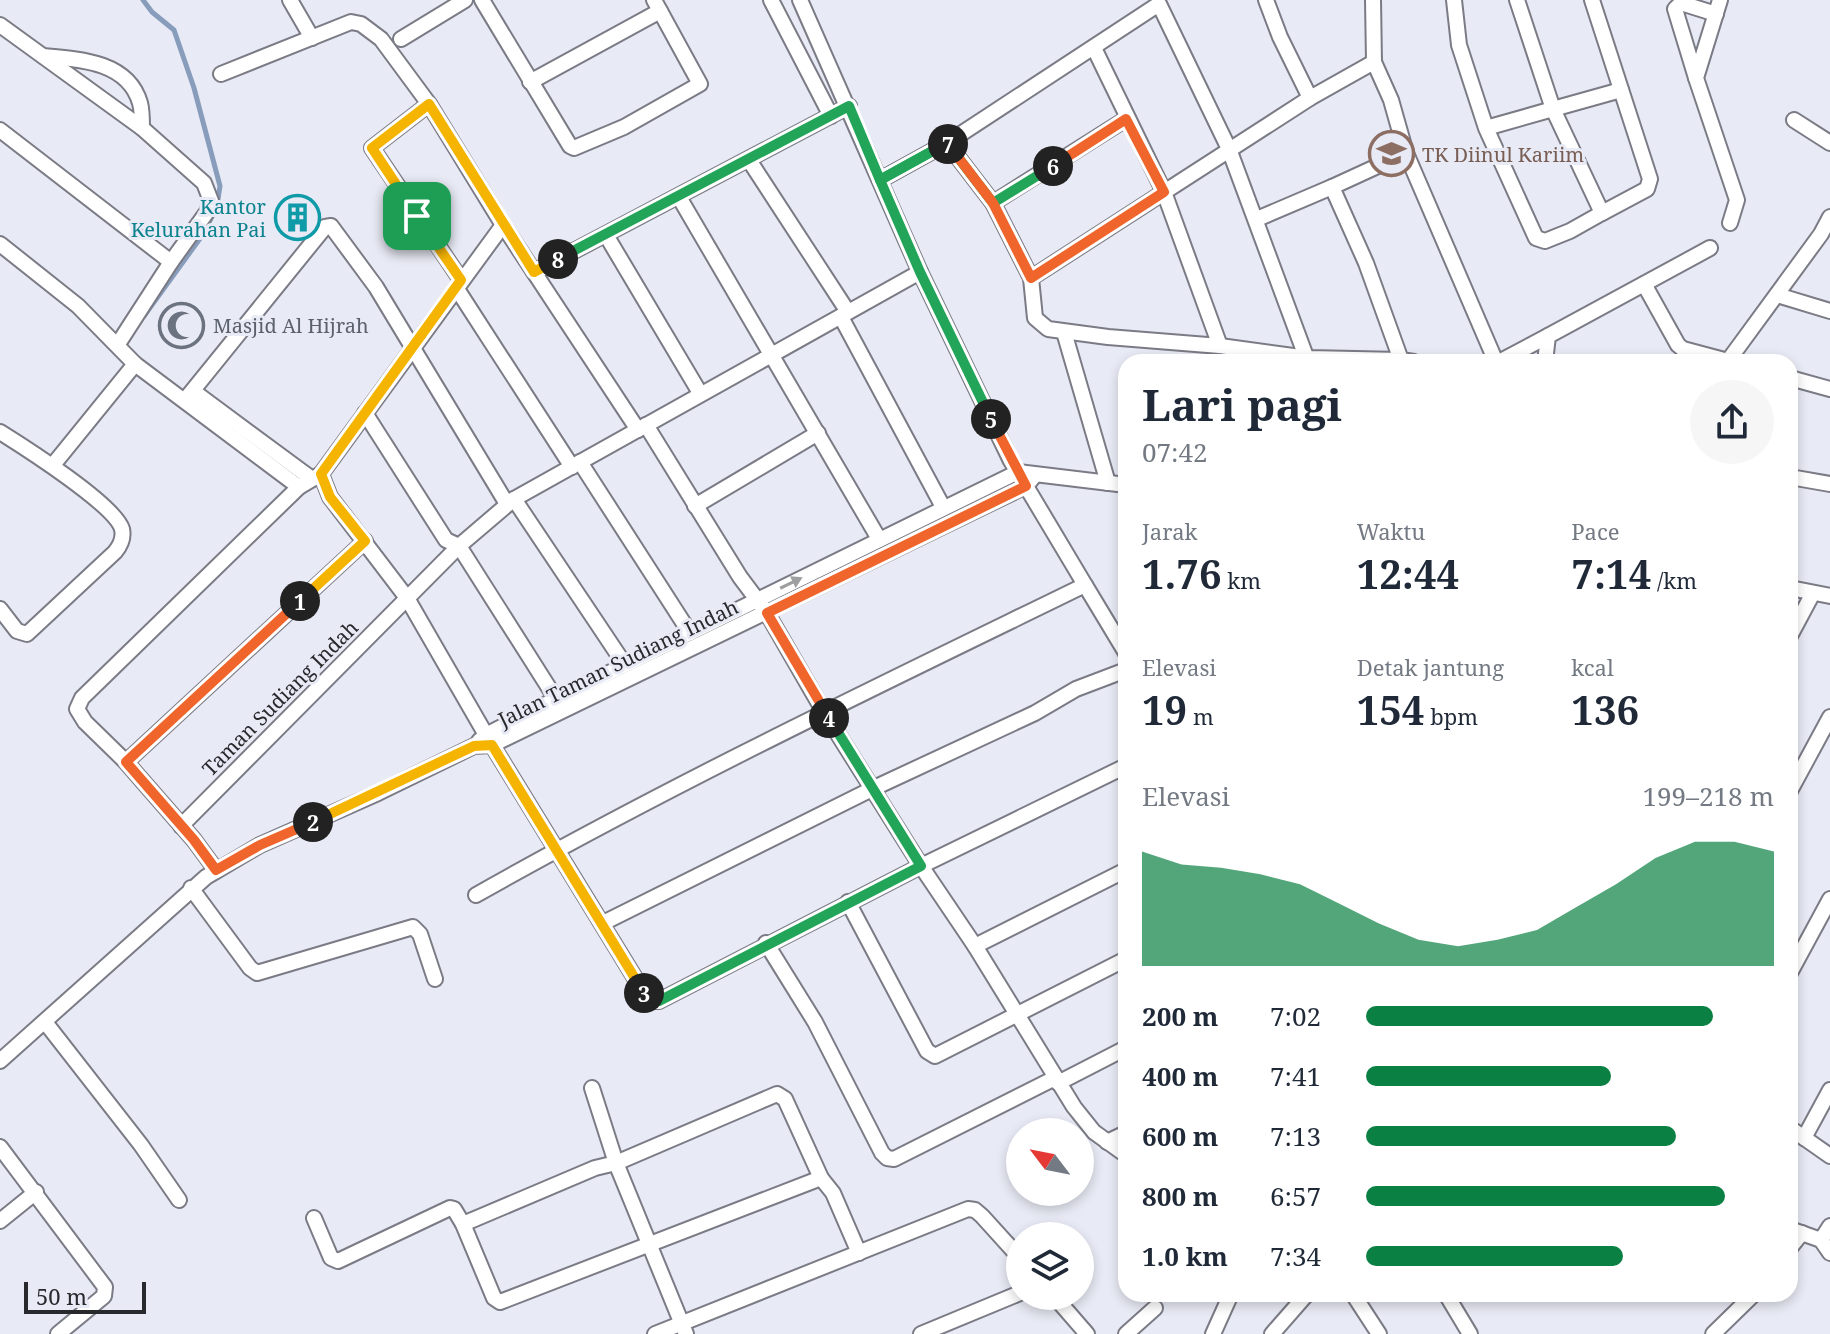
<!DOCTYPE html>
<html lang="id">
<head>
<meta charset="utf-8">
<style>
  :root { --surface:#fff; --page:#f6f6f7; --text:#1f2937; --muted:#747a83; --accent:#0b8043 }
  body { margin:0; font-family:"Noto Serif",serif; background:var(--page); color:var(--text); height:100vh; display:flex; flex-direction:column; font-size:30px; white-space:nowrap }
  * { box-sizing:border-box; margin:0 }
  p { font-size:26px; color:var(--muted) }
  .icon { flex:none; width:44px; height:44px; fill:none; stroke:currentColor; stroke-width:2; stroke-linecap:round; stroke-linejoin:round }
  .map { position:relative; flex:1; overflow:hidden }
  .details { position:absolute; left:1118px; top:354px; width:680px; height:948px; display:flex; flex-direction:column; background:var(--surface); border-radius:24px; box-shadow:0 4px 12px #0003 }
  .details>* { flex:none }
  .needle { width:52px; rotate:302deg }
  .fabs { position:absolute; left:1006px; top:1118px; display:grid; gap:16px }
  .fabs a { display:grid; place-items:center; width:88px; height:88px; border-radius:50%; background:var(--surface); box-shadow:0 4px 12px #0003; font-size:40px }
  .scale { position:absolute; left:24px; bottom:20px; width:122px; box-sizing:border-box; padding-left:8px; border:4px solid #28292d; border-top:0; font-size:22px; line-height:28px; white-space:nowrap; color:#28292d; -webkit-text-stroke:6px #e8eaf5; paint-order:stroke }
  .pin { position:absolute; display:grid; place-items:center; width:68px; height:68px; color:#fff; margin:-34px; border-radius:16px; box-shadow:0 4px 12px #0006 }
  .km { position:absolute; width:40px; height:40px; margin:-20px; border-radius:50%; background:#222; color:#fff; font-size:22px; line-height:40px; text-align:center }
  .round { display:grid; place-items:center; flex:none; width:84px; height:84px; border-radius:42px; background:var(--page) }
  .overview { display:flex; align-items:center; justify-content:space-between; height:136px; padding:0 24px }
  h1 { font-size:44px; font-weight:700; line-height:60px }
  .stats { display:grid; grid-template-columns:repeat(3,1fr); gap:12px; height:136px; padding:8px 24px }
  .stats div { display:grid; align-content:center }
  .stats b { font-size:40px; font-weight:700 }
  .stats small { font-size:22px; font-weight:400 }
  .stats p { font-size:22px }
  .chart { height:224px; padding:16px 24px }
  .chart p { display:flex; justify-content:space-between }
  .chart svg { width:100%; height:144px; margin-top:8px; fill:var(--accent); opacity:.7 }
  ul { padding:0 24px; list-style:none; font-size:26px }
  li { display:grid; grid-template-columns:128px 96px 1fr; align-items:center; height:60px }
  li i { height:20px; border-radius:10px; background:var(--accent) }
  .map>svg:first-child { display:block }
</style>
</head>
<body>
<div class="map">
<svg width="1830" height="1334" viewBox="0 0 1830 1334">
  <rect width="100%" height="100%" fill="#e8eaf5"/>
  <g fill="none" stroke-linecap="round" stroke-linejoin="round">
    <polyline stroke="#889dbc" stroke-width="5" points="143,0 152,12 174,30 194,88 220,186 217,206 204,233 144,316"/>
    <defs>
      <g id="street">
        <polyline points="290,0 312,38"/>
        <polyline points="482,0 570,146 574,148 624,127 700,84 654,0"/>
        <polyline points="771,0 831,116"/>
        <polyline points="800,0 920,272"/>
        <polyline points="1266,0 1280,37 1310,98 1374,62"/>
        <polyline points="1373,0 1374,62 1391,100 1406,153 1496,362"/>
        <polyline points="1454,0 1459,45 1486,128 1536,238 1545,241 1570,231 1602,213 1553,109 1486,128"/>
        <polyline points="1517,0 1553,109 1621,90"/>
        <polyline points="1592,0 1650,179 1647,189 1602,213"/>
        <polyline points="1720,0 1696,78 1737,200 1730,223"/>
        <polyline points="0,25 142,128 204,183 211,201 207,212 171,262"/>
        <polyline points="401,39 465,0"/>
        <polyline points="1094,48 1164,192 1220,346"/>
        <path d="M43,56C78,59 128,61 140,103C142,110 142,120 142,128"/>
        <polyline points="221,74 351,22 361,24 381,39 429,104 503,225 638,430"/>
        <polyline points="1696,78 1675,9 1681,3 1716,14"/>
        <polyline points="530,82 660,11"/>
        <polyline points="1310,98 1031,278 1035,318 1048,329 1108,337 1220,346 1308,358 1401,360"/>
        <polyline points="429,104 372,148 461,280"/>
        <polyline points="1794,120 1830,143"/>
        <polyline points="0,130 171,262 118,344"/>
        <polyline points="947,143 1159,4 1229,149 1308,362"/>
        <polyline points="1406,153 1332,187 1366,263 1401,360 1414,362"/>
        <polyline points="749,160 848,312"/>
        <polyline points="880,180 947,143 993,203 1031,278"/>
        <polyline points="679,197 879,539"/>
        <polyline points="993,203 1126,119"/>
        <polyline points="1257,219 1332,187"/>
        <polyline points="606,235 700,393"/>
        <polyline points="0,244 78,306 135,364 299,487"/>
        <polyline points="534,272 849,106"/>
        <polyline points="1644,284 1678,345 1683,349 1728,361 1821,234 1830,217"/>
        <polyline points="457,289 572,467"/>
        <polyline points="1777,295 1830,311"/>
        <polyline points="841,317 943,507"/>
        <polyline points="1064,332 1108,483"/>
        <polyline points="1499,362 1548,336"/>
        <polyline points="1545,362 1548,336 1710,248"/>
        <polyline points="1790,378 1830,389"/>
        <polyline points="193,391 312,479"/>
        <polyline points="185,400 325,227 331,226 376,287 507,504"/>
        <polyline points="365,413 446,540 459,546 556,699"/>
        <path d="M0,432C24,447 115,505 122,529C124,538 120,546 115,552L27,634L17,631L0,609"/>
        <polyline points="580,462 690,633"/>
        <polyline points="53,465 135,364"/>
        <polyline points="321,474 330,497 407,598 486,735 646,996 652,1001 659,1001 921,866 824,712 767,613 740,577 646,425"/>
        <polyline points="1790,477 1830,484"/>
        <polyline points="514,499 625,665"/>
        <polyline points="695,506 818,433"/>
        <polyline points="1085,585 1126,653"/>
        <polyline points="1790,588 1830,596"/>
        <polyline points="1790,636 1813,593"/>
        <polyline points="479,741 486,735 556,699 1018,472 1126,485"/>
        <polyline points="126,762 365,541"/>
        <polyline points="1126,766 921,866 975,946 1074,1107 1094,1132 1126,1155"/>
        <polyline points="1790,791 1830,717"/>
        <path d="M181,826L459,546L514,499L920,272L1011,461L1085,585C880,685 674,783 476,895"/>
        <polyline points="216,870 194,840 126,762 85,722 77,709 82,698 299,487 321,474 503,225"/>
        <polyline points="191,888 250,968 257,973 413,927 420,934 435,979"/>
        <polyline points="848,902 927,1051 935,1056 1126,959"/>
        <polyline points="603,923 874,788 1035,713 1076,689 1126,670"/>
        <polyline points="766,943 815,1022 882,1153 887,1158 894,1159 1055,1078"/>
        <polyline points="975,946 1126,870"/>
        <polyline points="1790,973 1830,899"/>
        <polyline points="45,1022 141,1145 179,1200"/>
        <polyline points="0,1061 206,877 260,845 378,793 474,746 492,745 1026,486 1035,475"/>
        <polyline points="1058,1083 1126,1048"/>
        <polyline points="592,1088 616,1163 686,1334"/>
        <polyline points="1790,1128 1830,1156"/>
        <polyline points="1804,1138 1830,1090"/>
        <polyline points="1107,1142 1126,1133"/>
        <polyline points="0,1147 105,1287 104,1296 58,1334"/>
        <polyline points="314,1218 331,1258 338,1261 450,1208 454,1209 463,1224 494,1298 500,1302 821,1178 833,1193 859,1253"/>
        <polyline points="0,1221 36,1192"/>
        <polyline points="463,1224 595,1168 616,1163 777,1094 785,1099 821,1178"/>
        <polyline points="1790,1229 1821,1240 1830,1253"/>
        <polyline points="1821,1240 1830,1226"/>
        <polyline points="1790,1248 1802,1233"/>
        <polyline points="1353,1294 1379,1334"/>
        <polyline points="1446,1294 1470,1334"/>
        <polyline points="1054,1296 1087,1334"/>
        <polyline points="655,1334 968,1209 975,1210 982,1216 1020,1258"/>
        <polyline points="921,1334 1020,1293"/>
        <polyline points="1126,1334 1155,1308"/>
        <polyline points="1213,1334 1231,1294"/>
        <polyline points="1272,1334 1307,1294"/>
        <polyline points="1713,1334 1754,1294"/>
      </g>
    </defs>
    <use href="#street" stroke="#7a7b85" stroke-width="18"/>
    <use href="#street" stroke="#fff" stroke-width="14"/>
  </g>
  <defs><path id="oneway-solid" d="M-6-.8H1V-3.2L6.5 0L1 3.2V.8H-6Z" transform="scale(2)"/></defs>
  <use fill="#9e9fa0" href="#oneway-solid" transform="translate(791 583) rotate(-26)"/>
  <g fill="none" stroke-linecap="round" stroke-linejoin="round">
    <defs>
      <polyline id="split-1" points="300,601 365,541 330,497 321,474 461,280 417,216"/>
      <polyline id="split-2" points="300,601 126,762 194,840 216,870 260,845 313,822"/>
      <polyline id="split-3" points="313,822 474,746 492,745 644,993"/>
      <polyline id="split-4" points="644,993 652,1001 659,1001 921,866 829,718"/>
      <polyline id="split-5" points="829,718 767,613 1026,486 991,419"/>
      <polyline id="split-6" points="991,419 920,272 880,180 947,143 993,203 1053,166"/>
      <polyline id="split-7" points="948,144 993,203 1031,278 1164,192 1126,119 1053,166"/>
      <polyline id="split-8" points="558,259 849,106 880,180 947,143 948,144"/>
      <polyline id="split-9" points="417,216 372,148 429,104 534,272 558,259"/>
    </defs>
    <use href="#split-1" stroke="#fff" stroke-width="16"/>
    <use href="#split-2" stroke="#fff" stroke-width="16"/>
    <use href="#split-3" stroke="#fff" stroke-width="16"/>
    <use href="#split-4" stroke="#fff" stroke-width="16"/>
    <use href="#split-5" stroke="#fff" stroke-width="16"/>
    <use href="#split-6" stroke="#fff" stroke-width="16"/>
    <use href="#split-7" stroke="#fff" stroke-width="16"/>
    <use href="#split-8" stroke="#fff" stroke-width="16"/>
    <use href="#split-9" stroke="#fff" stroke-width="16"/>
    <use href="#split-1" stroke="#f5b400" stroke-width="10"/>
    <use href="#split-2" stroke="#f0652b" stroke-width="10"/>
    <use href="#split-3" stroke="#f5b400" stroke-width="10"/>
    <use href="#split-4" stroke="#22a559" stroke-width="10"/>
    <use href="#split-5" stroke="#f0652b" stroke-width="10"/>
    <use href="#split-6" stroke="#22a559" stroke-width="10"/>
    <use href="#split-7" stroke="#f0652b" stroke-width="10"/>
    <use href="#split-8" stroke="#22a559" stroke-width="10"/>
    <use href="#split-9" stroke="#f5b400" stroke-width="10"/>
  </g>
  <defs>
    <symbol id="school-ring" viewBox="-11 -11 22 22"><circle r="9.5" fill="#e8eaf5" stroke="#8d6e63" stroke-width="1.5"/><path d="M0-5L7-2L0 1L-7-2ZM-4 1L0 2.5L4 1V4Q0 6-4 4Z" fill="#8d6e63"/></symbol>
    <symbol id="building-ring" viewBox="-11 -11 22 22"><circle r="9.5" fill="#e8eaf5" stroke="#0f9aa8" stroke-width="1.5"/><path d="M-4-6H4V6H1V3H-1V6H-4ZM-2.5-4.3h1.7v1.8h-1.7ZM.8-4.3h1.7v1.8H.8ZM-2.5-1h1.7V.8h-1.7ZM.8-1h1.7V.8H.8Z" fill="#0f9aa8"/></symbol>
    <symbol id="mosque-ring" viewBox="-11 -11 22 22"><circle r="9.5" fill="#e8eaf5" stroke="#6b7280" stroke-width="1.5"/><path d="M3.5-4.9A6 6 0 1 0 3.5 4.9A5 5 0 1 1 3.5-4.9Z" fill="#6b7280"/></symbol>
  </defs>
  <g fill-rule="evenodd">
    <use href="#school-ring" x="1366" y="128" width="51" height="51"/>
    <use href="#building-ring" x="272" y="192" width="51" height="51"/>
    <use href="#mosque-ring" x="156" y="300" width="51" height="51"/>
  </g>
  <g text-anchor="middle" dominant-baseline="central" stroke-width="6" stroke-linejoin="round" paint-order="stroke">
    <g font-size="20" fill="#785e54" stroke="#e8eaf5" text-anchor="start">
      <text x="1422" y="154">TK Diinul Kariim</text>
    </g>
    <g font-size="20" fill="#0d838f" stroke="#e8eaf5" text-anchor="end">
      <text x="266" y="206">Kantor<tspan x="266" dy="23">Kelurahan Pai</tspan></text>
    </g>
    <g font-size="20" fill="#5b616d" stroke="#e8eaf5" text-anchor="start">
      <text x="213" y="325">Masjid Al Hijrah</text>
    </g>
    <g font-size="20" fill="#28292d" stroke="#e8eaf5">
      <text transform="translate(618 663) rotate(-26)">Jalan Taman Sudiang Indah</text>
      <text transform="translate(280 698) rotate(-45)">Taman Sudiang Indah</text>
    </g>
  </g>
</svg>
<div class="fabs">
<a><svg class="needle" viewBox="-14 -14 28 28"><path d="M0-13l5 13h-10z" fill="#e53935"/><path d="M0 13l5-13h-10z" fill="#747a83"/></svg></a>
<a><svg class="icon" aria-label="layers" viewBox="0 0 24 24"><path d="M12 4l9 5-9 5-9-5zM3 14l9 5 9-5"/></svg></a>
</div>
<div class="scale">50 m</div>
<div class="pin" style="left:417px;top:216px;background:#1e9e55"><svg class="icon" aria-label="arrive" viewBox="0 0 24 24"><path d="M6 21V4h12l-3 4 3 4H6"/></svg></div>
<b class="km" style="left:300px;top:601px">1</b>
<b class="km" style="left:313px;top:822px">2</b>
<b class="km" style="left:644px;top:993px">3</b>
<b class="km" style="left:829px;top:718px">4</b>
<b class="km" style="left:991px;top:419px">5</b>
<b class="km" style="left:1053px;top:166px">6</b>
<b class="km" style="left:948px;top:144px">7</b>
<b class="km" style="left:558px;top:259px">8</b>
<section class="details">
<div class="overview"><div><h1>Lari pagi</h1><p>07:42</p></div><a class="round"><svg class="icon" aria-label="share" viewBox="0 0 24 24"><path d="M12 15V3M7 8l5-5 5 5M5 13v7h14v-7"/></svg></a></div>
<div class="stats">
<div><p>Jarak</p><b>1.76<small> km</small></b></div>
<div><p>Waktu</p><b>12:44</b></div>
<div><p>Pace</p><b>7:14<small> /km</small></b></div>
</div>
<div class="stats">
<div><p>Elevasi</p><b>19<small> m</small></b></div>
<div><p>Detak jantung</p><b>154<small> bpm</small></b></div>
<div><p>kcal</p><b>136</b></div>
</div>
<div class="chart"><p><span>Elevasi</span>199–218 m</p>
<svg viewBox="0 0 160 44" preserveAspectRatio="none"><path d="M0 44V9L10 13L20 14L30 16L40 19L50 25L60 31L70 36L80 38L90 36L100 33L110 26L120 19L130 11L140 6L150 6L160 9V44z"/></svg>
</div>
<ul>
<li><b>200 m</b>7:02<i style="width:85%"></i></li>
<li><b>400 m</b>7:41<i style="width:60%"></i></li>
<li><b>600 m</b>7:13<i style="width:76%"></i></li>
<li><b>800 m</b>6:57<i style="width:88%"></i></li>
<li><b>1.0 km</b>7:34<i style="width:63%"></i></li>
</ul>
</section>
</div>
</body>
</html>
